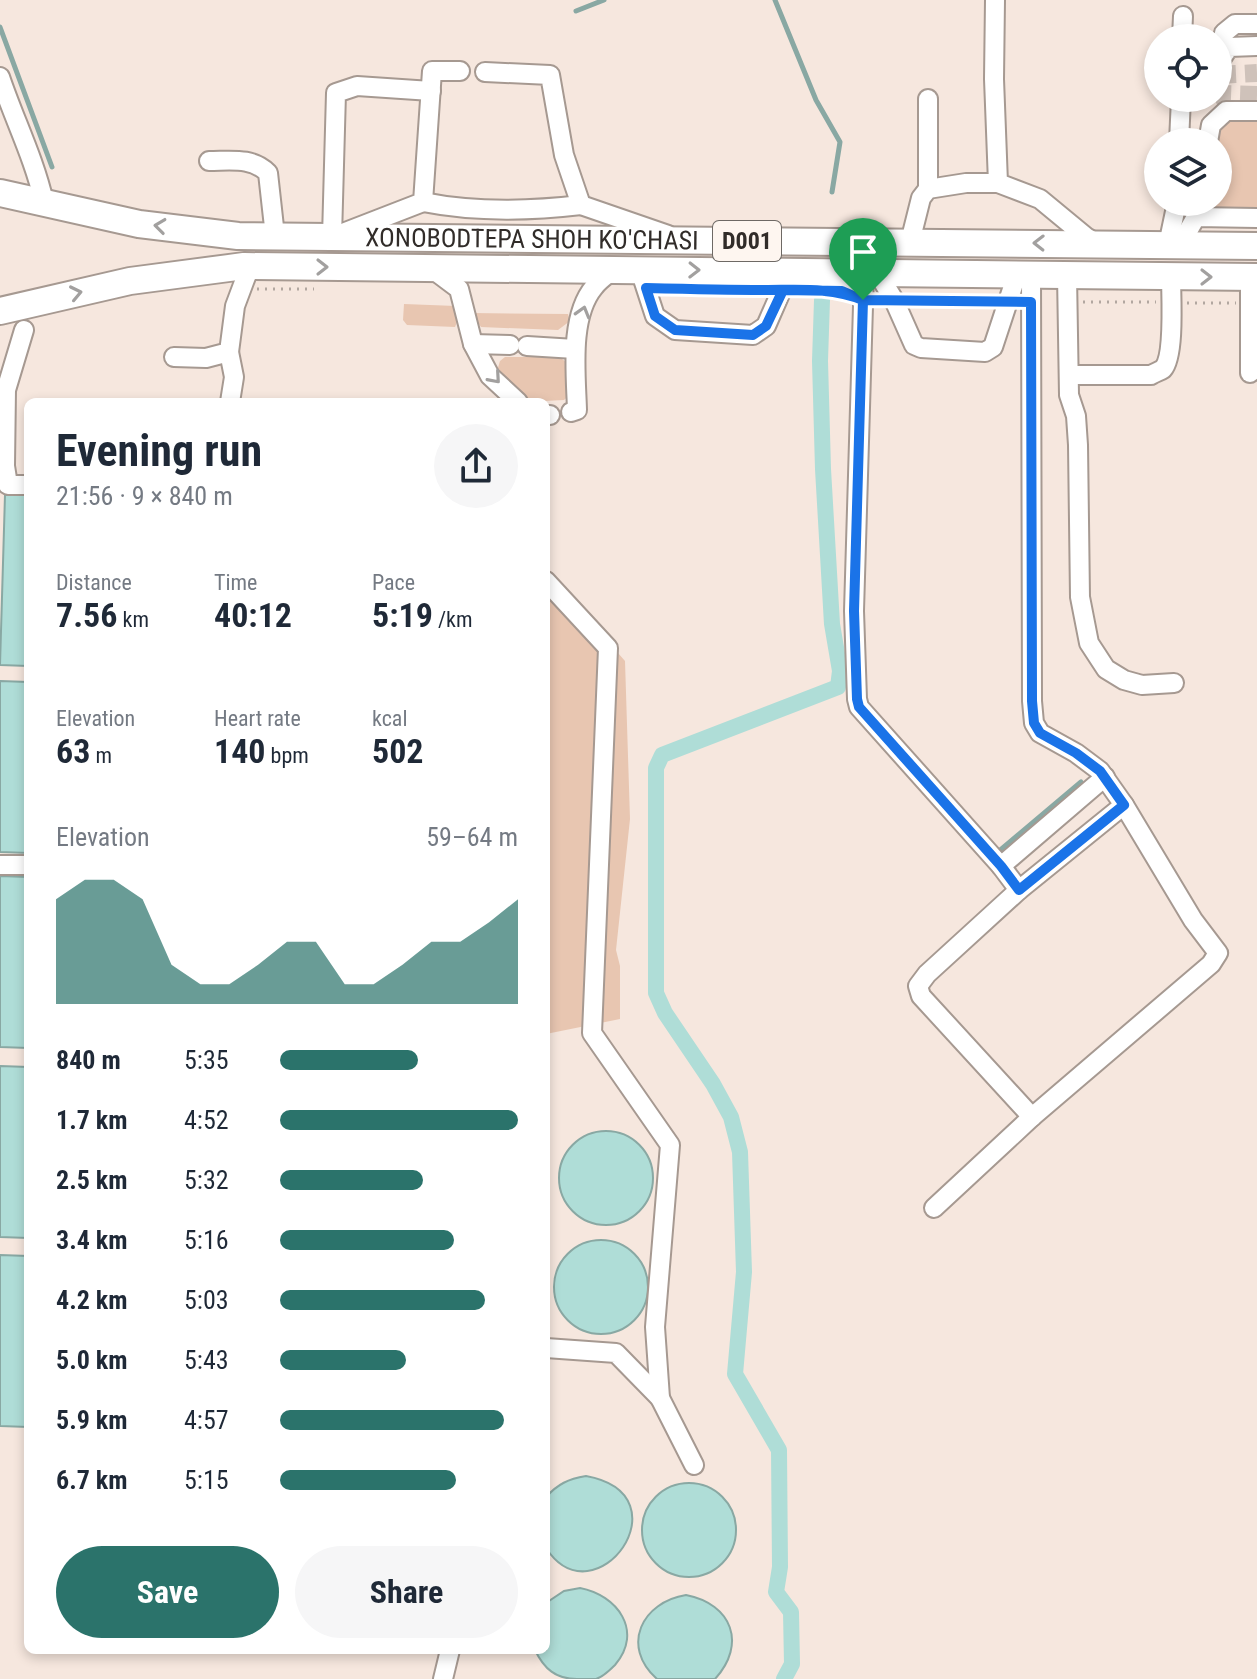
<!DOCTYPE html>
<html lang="en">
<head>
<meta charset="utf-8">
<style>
  :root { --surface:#fff; --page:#f6f6f7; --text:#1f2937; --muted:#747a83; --accent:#2b736b }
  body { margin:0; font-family:"Roboto Condensed",sans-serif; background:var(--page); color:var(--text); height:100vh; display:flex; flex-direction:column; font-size:30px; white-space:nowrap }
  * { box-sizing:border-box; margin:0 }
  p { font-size:26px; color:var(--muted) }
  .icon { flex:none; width:44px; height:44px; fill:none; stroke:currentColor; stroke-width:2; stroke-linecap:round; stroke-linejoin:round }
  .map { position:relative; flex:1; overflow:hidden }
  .side { position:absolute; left:24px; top:398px; width:526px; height:1256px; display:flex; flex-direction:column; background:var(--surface); border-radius:12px; box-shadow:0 4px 12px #0003 }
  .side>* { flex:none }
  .controls { position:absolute; left:1144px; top:24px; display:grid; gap:16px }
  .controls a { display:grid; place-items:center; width:88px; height:88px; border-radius:50%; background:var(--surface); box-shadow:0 4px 12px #0003; font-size:40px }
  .pin { position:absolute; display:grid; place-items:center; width:68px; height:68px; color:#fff; margin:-82px -34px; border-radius:50% 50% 50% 0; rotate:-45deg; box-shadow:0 0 8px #0007 }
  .pin .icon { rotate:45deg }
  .round { display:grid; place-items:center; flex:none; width:84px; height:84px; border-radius:42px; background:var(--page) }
  .overview { display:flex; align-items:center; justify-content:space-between; height:136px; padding:0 32px }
  h1 { font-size:44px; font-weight:700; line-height:60px }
  .metrics { display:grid; grid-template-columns:repeat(3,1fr); gap:12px; height:136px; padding:8px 32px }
  .metrics div { display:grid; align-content:center }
  .metrics b { font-size:34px; font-weight:700 }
  .metrics small { font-size:22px; font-weight:400 }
  .metrics p { font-size:22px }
  .chart { height:224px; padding:16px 32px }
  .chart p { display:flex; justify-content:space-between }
  .chart svg { width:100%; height:144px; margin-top:8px; fill:var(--accent); opacity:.7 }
  .action { display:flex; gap:16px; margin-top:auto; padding:16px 32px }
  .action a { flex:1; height:92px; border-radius:48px; background:var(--accent); color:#fff; font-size:32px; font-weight:700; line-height:92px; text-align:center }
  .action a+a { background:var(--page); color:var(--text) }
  ul { padding:0 32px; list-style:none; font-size:26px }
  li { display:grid; grid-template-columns:128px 96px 1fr; align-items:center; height:60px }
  li i { height:20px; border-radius:10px; background:var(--accent) }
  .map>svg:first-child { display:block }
</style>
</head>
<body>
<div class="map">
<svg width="1257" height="1679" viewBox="0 0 1257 1679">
  <rect width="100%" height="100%" fill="#f6e7de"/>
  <g fill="#e8c6b1">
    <path d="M1227,120H1257V212L1206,211L1208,202H1218C1218,178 1211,139 1227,120Z"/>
    <polygon points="404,304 456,306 457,322 455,327 407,325 403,320"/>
    <polygon points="471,313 568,314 570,321 558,330 481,327"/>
    <polygon points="505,357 559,357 572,366 572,393 564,400 524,402 497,371 500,361"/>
    <polygon points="546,571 625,661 630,819 616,950 620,966 620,1019 546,1034"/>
  </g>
  <g fill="#afddd7" stroke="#89a8a3" stroke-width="2">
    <polygon points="5,495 28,495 28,666 0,665"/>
    <polygon points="0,681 28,682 28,853 0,852"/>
    <polygon points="0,876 28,877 28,1048 0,1047"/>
    <polygon points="0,1066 28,1067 28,1238 0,1237"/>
    <circle cx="606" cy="1178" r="47"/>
    <circle cx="601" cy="1287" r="47"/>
    <polygon points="0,1255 28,1256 28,1427 0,1426"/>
    <path d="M586,1476C689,1495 595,1623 546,1548V1497C558,1484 568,1479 586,1476Z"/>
    <circle cx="689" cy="1530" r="47"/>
    <path d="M580,1588C617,1595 644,1631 615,1665C610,1670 603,1677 596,1679C590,1679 583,1679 577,1679C556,1679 544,1669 535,1650H546V1603L564,1591Z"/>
    <path d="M686,1595C732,1604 747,1644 715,1679H657C620,1646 642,1602 686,1595Z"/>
  </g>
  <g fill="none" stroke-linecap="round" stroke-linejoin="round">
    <g stroke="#89a8a3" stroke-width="5">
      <polyline points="775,0 816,100 840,142 832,192"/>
      <polyline points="576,11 604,0"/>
      <polyline points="0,27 52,167"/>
      <polyline points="998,852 1081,782"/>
    </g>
    <polyline stroke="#afddd7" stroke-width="16" points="784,1679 792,1664 791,1612 776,1592 780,1567 779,1450 735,1374 744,1272 740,1152 731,1117 713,1084 665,1013 656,993 656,768 662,755 838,687 840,671 832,624 823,469 820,361 822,300"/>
    <g stroke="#cfc2ba" stroke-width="18" stroke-dasharray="18 9" stroke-linecap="butt">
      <polyline points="1218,75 1257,73"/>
      <polyline points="1215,101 1227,94 1257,95"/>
    </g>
    <defs>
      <g id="minor">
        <polyline points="995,0 994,79 998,183 1040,199 1086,237 1098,244"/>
        <polyline points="1182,38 1183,16"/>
        <polyline points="1221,59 1224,33 1235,24 1257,24"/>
        <polyline points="1220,61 1229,47 1257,46"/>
        <polyline points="485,72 550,75 564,155 581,205 668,235"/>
        <path d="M0,77C14,119 34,158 44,202"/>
        <polyline points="928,99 928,189"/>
        <polyline points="1179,142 1181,98"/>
        <polyline points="1208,142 1211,125 1226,111 1257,111"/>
        <path d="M209,161C231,161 252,157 268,173L275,236"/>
        <path d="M423,202C473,212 530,211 581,205"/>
        <polyline points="343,233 423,202 432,71 460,71"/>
        <polyline points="332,237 336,93 357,86 431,91"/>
        <polyline points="910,242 921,198 928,189 966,183 998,183"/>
        <polyline points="1168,245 1177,202"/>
        <polyline points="1180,245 1196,217 1257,218"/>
        <polyline points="431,268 459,289 473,344 490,376 518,402"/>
        <polyline points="640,270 655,316 675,330 753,335 766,326 790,271"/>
        <polyline points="864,272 854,611 857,699 859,707 1001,866 1019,890 1124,805 1100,771 1076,753 1040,733 1034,723 1032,701 1031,274"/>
        <polyline points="877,272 894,300 914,345 921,348 985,352 993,347 1017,274"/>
        <polyline points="1067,275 1069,395 1076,416 1078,445 1080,597 1089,643 1106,669 1124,680 1142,685 1174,683"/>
        <polyline points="1250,277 1250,373"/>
        <polyline points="24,330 6,390 5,466 8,485 28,485"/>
        <polyline points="473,344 510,345"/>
        <polyline points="527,346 575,349"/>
        <polyline points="229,352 234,377 230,402"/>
        <polyline points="174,357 206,358 229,352 235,306 250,266"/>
        <path d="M1069,375H1151C1154,373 1160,371 1163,369C1175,356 1171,295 1171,276"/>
        <path d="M571,412L577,410C576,374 569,317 594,287C599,280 607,275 613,270"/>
        <polyline points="546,415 550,415"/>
        <polyline points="546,581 608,648 592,1033 670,1145 655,1327 660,1398 694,1465"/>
        <polyline points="0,865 28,865"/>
        <polyline points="1001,866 1105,777"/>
        <polyline points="1019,890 927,974 918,986 921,996 1032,1117"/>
        <polyline points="934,1208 1032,1117 1211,964 1218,953 1193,920 1124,805"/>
        <polyline points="546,1348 616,1353 660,1398"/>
        <polyline points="443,1679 450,1650"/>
      </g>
      <g id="highway">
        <path id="s1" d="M0,193L139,224L238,236L1257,246"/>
        <polyline points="0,311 130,281 244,266 1257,277"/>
      </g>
    </defs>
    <use href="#minor" stroke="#a69991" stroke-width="22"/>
    <use href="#highway" stroke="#a69991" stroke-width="30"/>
    <g stroke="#b2a7a0" stroke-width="3" stroke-dasharray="2 6" stroke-linecap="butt">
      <polyline points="257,289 314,289"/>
      <polyline points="911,300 992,301"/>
      <polyline points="1083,302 1156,302"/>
      <polyline points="1187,303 1236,303"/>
    </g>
    <use href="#minor" stroke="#fff" stroke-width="18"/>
    <use href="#highway" stroke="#fff" stroke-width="26"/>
  </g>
  <defs><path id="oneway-chevron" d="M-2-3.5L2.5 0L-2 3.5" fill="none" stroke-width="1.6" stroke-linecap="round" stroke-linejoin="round" transform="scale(2)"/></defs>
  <g stroke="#a2a09f">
    <use href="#oneway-chevron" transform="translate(160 226) rotate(-173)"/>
    <use href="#oneway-chevron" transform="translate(1039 243) rotate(-179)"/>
    <use href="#oneway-chevron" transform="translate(322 267)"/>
    <use href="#oneway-chevron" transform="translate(694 270) rotate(1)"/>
    <use href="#oneway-chevron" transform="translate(1206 277)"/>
    <use href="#oneway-chevron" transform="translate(76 293) rotate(-12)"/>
    <use href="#oneway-chevron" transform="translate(583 312) rotate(-74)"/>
    <use href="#oneway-chevron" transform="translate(495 378) rotate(49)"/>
  </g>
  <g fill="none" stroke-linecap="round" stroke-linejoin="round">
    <defs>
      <path id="route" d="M863,300C831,287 799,290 765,290C725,290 685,289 646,288L655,316L675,330L753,335L766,326L783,290L842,291L863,300L854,611L857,699L859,707L1001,866L1019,890L1124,805L1100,771L1076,753L1040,733L1034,723L1032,701L1031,302L863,300"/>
    </defs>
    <use href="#route" stroke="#fff" stroke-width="16"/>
    <use href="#route" stroke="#1a73e8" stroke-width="10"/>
  </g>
  <g text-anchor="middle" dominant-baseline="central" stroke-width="8" stroke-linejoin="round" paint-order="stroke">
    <rect fill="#fef6f0" stroke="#6e6965" stroke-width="2" x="713" y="221" width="68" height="40" rx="6"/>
    <g font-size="24" font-weight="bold" fill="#312c29">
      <text x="747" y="241">D001</text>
    </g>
    <g font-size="26" fill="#312c29" stroke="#fef6f0">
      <text stroke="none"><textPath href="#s1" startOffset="536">XONOBODTEPA SHOH KO'CHASI</textPath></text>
    </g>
  </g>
</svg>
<div class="controls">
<a><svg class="icon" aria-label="locate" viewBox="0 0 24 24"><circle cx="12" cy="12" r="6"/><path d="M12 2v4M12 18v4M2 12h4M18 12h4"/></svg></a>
<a><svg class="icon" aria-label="layers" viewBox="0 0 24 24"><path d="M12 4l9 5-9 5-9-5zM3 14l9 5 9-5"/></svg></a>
</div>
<div class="pin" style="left:863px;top:300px;background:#1e9e55"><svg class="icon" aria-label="arrive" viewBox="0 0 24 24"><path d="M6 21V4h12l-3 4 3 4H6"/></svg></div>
<section class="side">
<div class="overview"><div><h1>Evening run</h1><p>21:56 · 9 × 840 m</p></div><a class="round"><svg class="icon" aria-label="share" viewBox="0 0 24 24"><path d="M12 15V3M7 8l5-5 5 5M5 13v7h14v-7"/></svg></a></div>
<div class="metrics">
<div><p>Distance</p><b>7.56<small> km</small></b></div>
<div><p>Time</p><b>40:12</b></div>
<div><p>Pace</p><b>5:19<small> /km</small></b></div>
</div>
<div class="metrics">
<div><p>Elevation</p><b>63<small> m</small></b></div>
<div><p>Heart rate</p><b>140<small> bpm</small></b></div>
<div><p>kcal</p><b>502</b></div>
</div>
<div class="chart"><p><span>Elevation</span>59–64 m</p>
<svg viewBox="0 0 160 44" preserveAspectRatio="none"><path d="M0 44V12L10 6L20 6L30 12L40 32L50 38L60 38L70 32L80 25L90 25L100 38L110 38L120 32L130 25L140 25L150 19L160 12V44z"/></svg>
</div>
<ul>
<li><b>840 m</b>5:35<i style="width:58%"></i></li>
<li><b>1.7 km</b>4:52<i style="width:100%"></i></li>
<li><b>2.5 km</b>5:32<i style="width:60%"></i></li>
<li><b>3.4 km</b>5:16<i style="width:73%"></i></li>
<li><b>4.2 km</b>5:03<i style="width:86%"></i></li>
<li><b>5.0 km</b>5:43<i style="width:53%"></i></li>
<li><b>5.9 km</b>4:57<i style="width:94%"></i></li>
<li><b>6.7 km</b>5:15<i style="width:74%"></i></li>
</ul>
<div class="action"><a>Save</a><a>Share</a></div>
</section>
</div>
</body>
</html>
